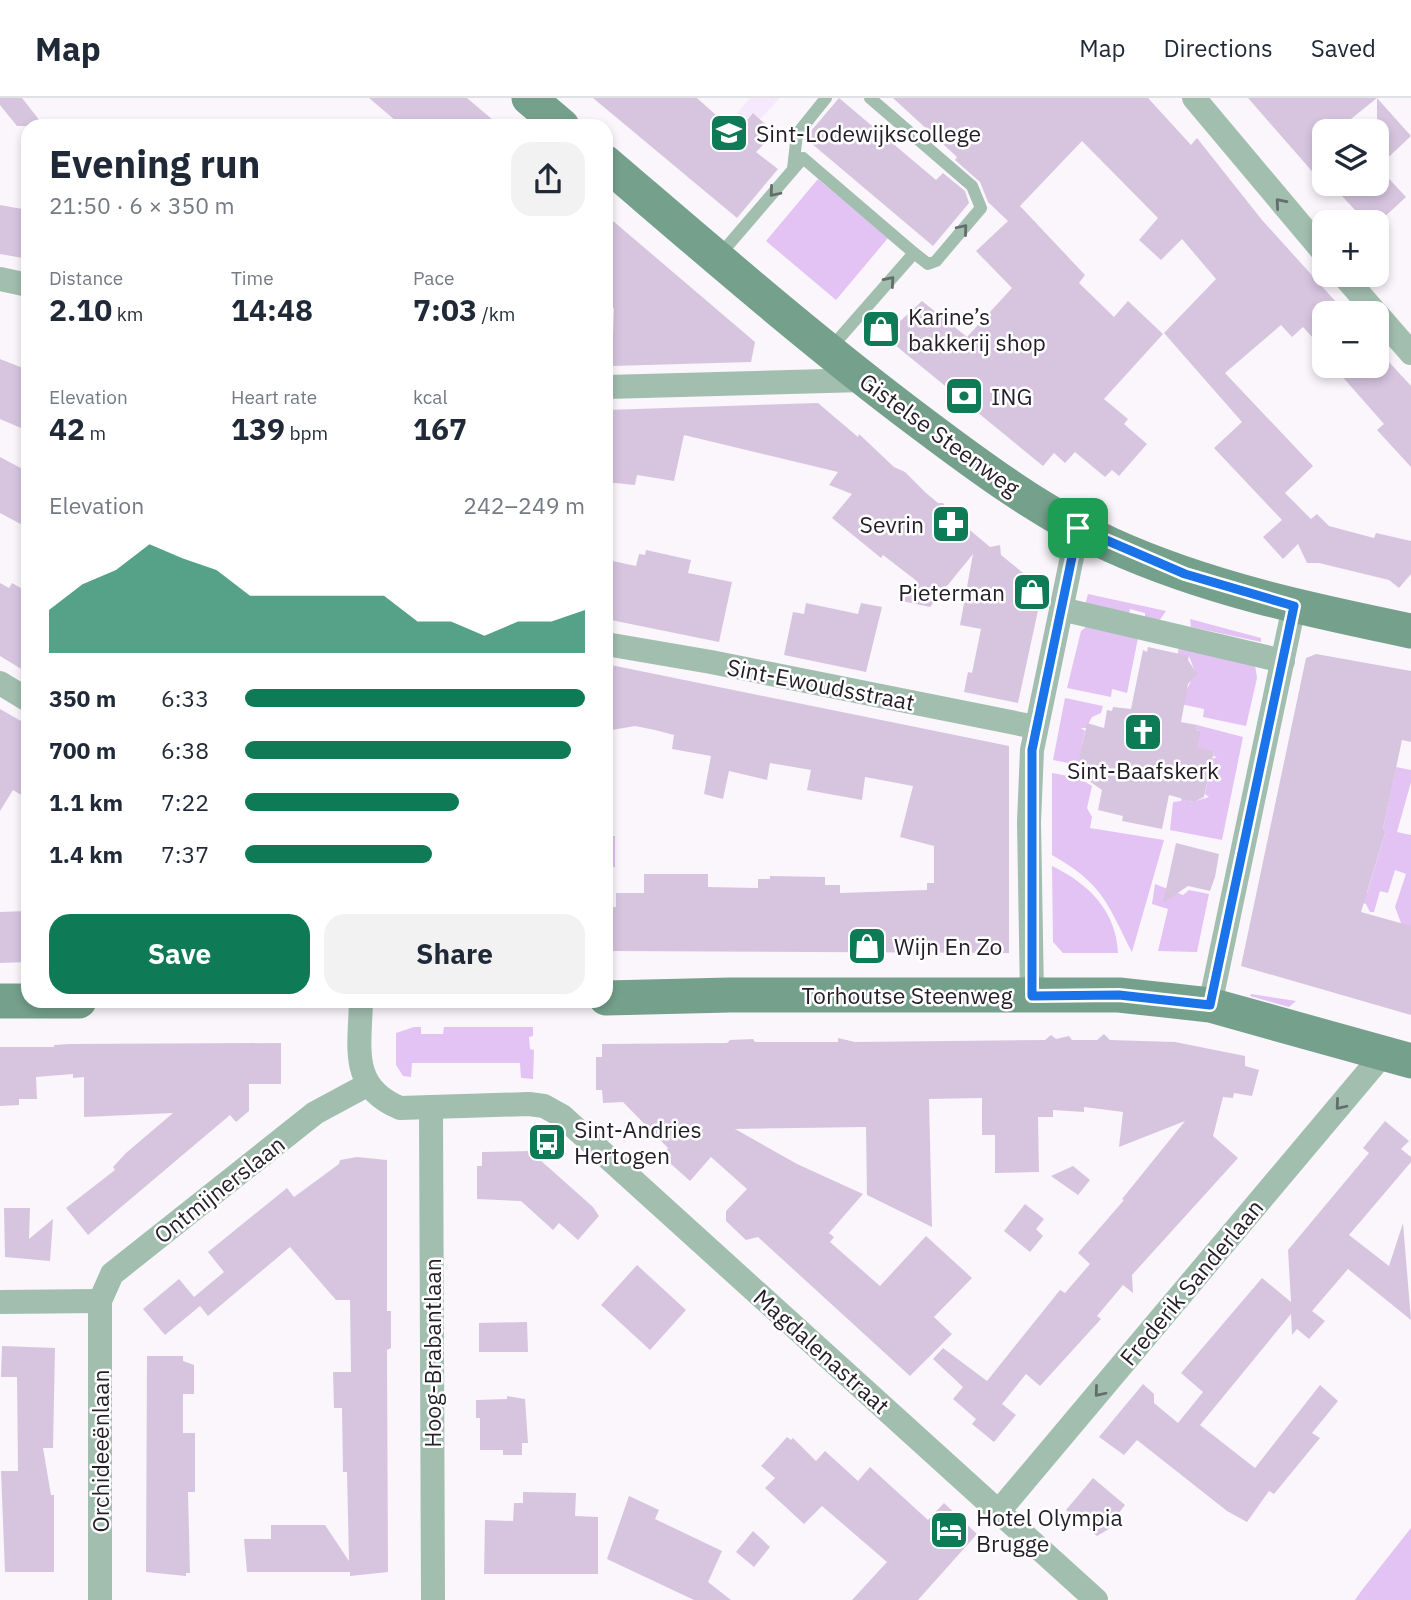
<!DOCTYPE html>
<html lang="en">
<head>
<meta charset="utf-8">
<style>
  :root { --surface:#fff; --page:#f2f2f3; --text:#1f2937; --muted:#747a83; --line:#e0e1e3; --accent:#0e7b56 }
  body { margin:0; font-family:"IBM Plex Sans",sans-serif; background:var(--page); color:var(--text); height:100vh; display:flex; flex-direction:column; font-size:26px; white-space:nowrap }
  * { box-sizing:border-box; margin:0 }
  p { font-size:23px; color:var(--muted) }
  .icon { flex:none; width:38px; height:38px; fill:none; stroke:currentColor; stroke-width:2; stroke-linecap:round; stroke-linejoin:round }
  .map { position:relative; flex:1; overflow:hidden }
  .drawer { position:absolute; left:21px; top:21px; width:592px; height:889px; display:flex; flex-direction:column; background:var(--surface); border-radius:21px; box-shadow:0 4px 10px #0003 }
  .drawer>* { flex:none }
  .tools { position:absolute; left:1312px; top:21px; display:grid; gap:14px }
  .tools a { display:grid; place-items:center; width:77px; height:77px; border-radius:14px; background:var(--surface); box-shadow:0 4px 10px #0003; font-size:35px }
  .pin { position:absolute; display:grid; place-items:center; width:60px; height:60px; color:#fff; margin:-30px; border-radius:14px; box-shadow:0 4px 10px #0006 }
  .round { display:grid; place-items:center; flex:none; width:74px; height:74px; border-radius:21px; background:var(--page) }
  .summary { display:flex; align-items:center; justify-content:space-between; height:119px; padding:0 28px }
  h1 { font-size:38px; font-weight:700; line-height:52px }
  .figures { display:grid; grid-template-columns:repeat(3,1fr); gap:10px; height:119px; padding:7px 28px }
  .figures div { display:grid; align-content:center }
  .figures b { font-size:30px; font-weight:700 }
  .figures small { font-size:19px; font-weight:400 }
  .figures p { font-size:19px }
  .chart { height:196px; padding:14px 28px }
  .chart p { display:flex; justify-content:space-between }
  .chart svg { width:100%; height:126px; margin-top:7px; fill:var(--accent); opacity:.7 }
  .cta { display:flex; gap:14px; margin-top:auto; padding:14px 28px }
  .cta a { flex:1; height:80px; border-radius:21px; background:var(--accent); color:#fff; font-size:28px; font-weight:700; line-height:80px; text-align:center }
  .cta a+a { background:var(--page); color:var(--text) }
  ul { padding:0 28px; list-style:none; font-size:23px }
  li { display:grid; grid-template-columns:112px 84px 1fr; align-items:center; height:52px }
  li i { height:18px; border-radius:9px; background:var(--accent) }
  header { display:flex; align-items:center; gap:42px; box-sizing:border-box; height:98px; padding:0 35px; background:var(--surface); border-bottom:2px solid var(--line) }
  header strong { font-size:33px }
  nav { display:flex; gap:38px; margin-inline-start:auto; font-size:24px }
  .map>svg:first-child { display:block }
</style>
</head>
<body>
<header>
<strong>Map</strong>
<nav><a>Map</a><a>Directions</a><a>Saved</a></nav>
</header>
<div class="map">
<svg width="1411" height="1502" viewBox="0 0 1411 1502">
  <rect width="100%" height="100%" fill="#faf6fc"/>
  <polygon fill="#f6e9fd" points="750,0 780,0 760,21 753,15 694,85 685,77"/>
  <g fill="#e3c2f4">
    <polygon points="818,81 888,140 836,202 766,143"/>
    <polygon points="1088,496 1166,513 1159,523 1145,520 1145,515 1130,511 1129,516 1085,507"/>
    <polygon points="1190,521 1261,540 1261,544 1191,529"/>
    <polygon points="1086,529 1138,540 1127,595 1112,591 1111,599 1067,590 1081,533"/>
    <polygon points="1179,549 1255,567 1257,580 1246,628 1203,619 1204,611 1180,606 1195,574 1189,558 1177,560"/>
    <polygon points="1065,600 1103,608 1101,615 1092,619 1086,630 1081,630 1085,633 1078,667 1053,662"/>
    <polygon points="1197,627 1243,639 1222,742 1170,732 1173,704 1181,703 1182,697 1192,704 1209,699 1205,696 1212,661 1217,659 1213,658 1214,653 1192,653 1201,633 1196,632"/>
    <polygon points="1396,669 1411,672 1411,684 1397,734 1411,737 1411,843 1394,845 1401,825 1395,809 1406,776 1395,772 1388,795 1380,793 1374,814 1370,814 1366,806 1343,800 1367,795 1386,732 1383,731"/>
    <path d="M1052,675L1079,680L1092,688L1087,710L1092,719L1090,730L1164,742L1132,854C1107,805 1103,786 1052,757Z"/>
    <rect x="606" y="738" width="9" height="31"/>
    <path d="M1052,768C1089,786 1116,813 1118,855H1063L1053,844Z"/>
    <polygon points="1155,786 1183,797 1189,792 1209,796 1197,854 1158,853 1168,811 1152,806"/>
    <polygon points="1251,896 1296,903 1289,909 1250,898"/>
    <polygon points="422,903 519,903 516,906 426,907"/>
    <polygon points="414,929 421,929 421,936 443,936 444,929 533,929 533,938 529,939 530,951 534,952 533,981 521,980 520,965 412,965 411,979 403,978 396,967 396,935"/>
    <polygon points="1411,1430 1411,1502 1355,1502 1362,1492"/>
  </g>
  <g fill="#d7c5e0">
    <polygon points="0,0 22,0 44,28 17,28 0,7"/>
    <polygon points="369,0 467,0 500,28 402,28"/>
    <polygon points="593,0 697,0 736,35 753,15 775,35 756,54 778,71 737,120"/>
    <polygon points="839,0 936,82 943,75 965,93 969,105 933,148 805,40"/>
    <polygon points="893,0 1148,0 1191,47 1197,40 1262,122 1346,215 1325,215 1325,253 1303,229 1292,239 1281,227 1225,275 1313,368 1285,395 1311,421 1317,416 1329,428 1374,440 1376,435 1411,443 1411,476 1399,490 1389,482 1319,465 1307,465 1298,446 1283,461 1263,439 1282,422 1214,350 1242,324 1164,235 1216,181 1182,141 1161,162 1139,142 1158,120 1082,43 1020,108 1085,177 1079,185 1114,219 1128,203 1163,236 1104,301 1128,321 1124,326 1147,346 1119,378 1112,372 1105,379 1075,354 1065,365 1054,355 1043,368 884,238 922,203 967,239 1012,190 976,153 1008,123 988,104 980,84 955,62 957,59"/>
    <polygon points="1248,0 1377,0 1341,29 1340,33 1325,33 1325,88"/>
    <polygon points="1377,0 1411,38 1378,69 1406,99 1379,124 1366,124 1331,86 1377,86"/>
    <polygon points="0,107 28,112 28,161 0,156"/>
    <polygon points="606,117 755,244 751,264 612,268 614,210 606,205"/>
    <polygon points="1377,251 1411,288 1411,369 1377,332 1384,326 1333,268 1377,268"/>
    <polygon points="0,261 28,272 28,333 0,321"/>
    <polygon points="818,305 858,339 859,336 894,369 905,374 926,395 938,405 943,405 952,417 990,449 1000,447 1001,457 1038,487 1042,494 1018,605 964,594 968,574 972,575 981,531 960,527 973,456 930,509 902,503 918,484 883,457 881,460 832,420 852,396 829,387 838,374 684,337 674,383 637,377 635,387 606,384 606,312"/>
    <polygon points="0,359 28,374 28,430 0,415"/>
    <polygon points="646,452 691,462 688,475 732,484 719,544 606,521 606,465 608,462 636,468 639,456 645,457"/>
    <polygon points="0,485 9,490 12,485 28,494 28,575 0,558"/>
    <polygon points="806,505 858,516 861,505 882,509 866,574 784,557 793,514 804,516"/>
    <polygon points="1148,549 1189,558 1188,562 1197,576 1188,586 1181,624 1197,627 1196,632 1201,633 1197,650 1214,653 1204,699 1194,704 1169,697 1162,731 1122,723 1123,718 1098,712 1102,692 1076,674 1087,625 1104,630 1107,612 1112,613 1113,609 1131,611 1143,552 1147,554"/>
    <polygon points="1316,556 1411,573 1411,644 1402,642 1383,731 1386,732 1361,814 1411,828 1411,917 1241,868 1306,560"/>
    <polygon points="606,566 1009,648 1009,855 606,853 606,809 616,809 616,795 644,795 644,776 708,776 708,789 758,790 758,781 770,781 770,778 825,779 825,787 840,787 840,795 927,792 927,785 934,785 934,748 900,739 913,688 865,679 862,702 807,692 811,672 770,665 767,682 729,673 723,701 704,696 711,658 672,651 674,637 655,632 635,628 606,633"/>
    <polygon points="0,611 28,627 28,701 13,692 0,713"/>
    <polygon points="1176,745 1219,756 1215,779 1210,793 1188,788 1163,805"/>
    <polygon points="28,813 28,864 0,865 0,814"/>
    <polygon points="1104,936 1110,942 1175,944 1245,958 1245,968 1259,972 1252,998 1234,995 1233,1000 1223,999 1213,1038 1238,1060 1132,1177 1133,1195 1123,1187 1097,1218 1101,1221 1040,1288 1026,1276 1002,1306 1016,1317 994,1344 972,1326 976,1321 953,1301 963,1289 933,1261 943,1250 987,1283 1060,1192 1065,1195 1090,1166 1078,1155 1124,1102 1122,1101 1185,1023 1119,1049 1123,1014 1084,1009 1084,1014 1053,1012 1053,1019 1038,1019 1039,1074 995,1075 995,1037 982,1037 982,1000 929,1001 932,1129 867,1097 866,1029 735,1031 797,1066 863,1096 829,1135 834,1139 830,1144 880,1188 926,1138 972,1180 934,1219 952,1236 910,1278 758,1139 746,1142 726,1123 726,1113 747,1091 711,1059 690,1083 662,1058 668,1050 623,1004 603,1005 602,992 596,992 596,959 602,959 602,946 727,945 730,942 753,941 755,944 838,944 838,940 855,944 1045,942 1051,937 1056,941 1069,938 1072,942 1097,942"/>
    <polygon points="281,945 281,986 249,986 249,1013 236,1024 230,1017 88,1137 66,1110 115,1072 113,1069 126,1055 173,1015 84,1019 84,979 73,980 73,976 36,979 37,1001 19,1001 19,1007 0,1008 0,949 54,949 54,947 70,946"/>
    <polygon points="1385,1023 1409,1043 1401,1051 1411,1059 1411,1064 1349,1137 1389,1168 1403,1125 1411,1222 1348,1171 1312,1213 1325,1223 1309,1241 1297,1231 1292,1237 1291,1216 1200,1327 1255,1370 1320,1287 1338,1303 1312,1335 1320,1340 1274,1396 1269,1393 1247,1424 1227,1413 1137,1342 1124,1357 1099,1339 1143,1286 1154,1296 1154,1305 1178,1325 1203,1294 1181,1275 1262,1180 1291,1204 1288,1152 1369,1055 1363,1050"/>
    <polygon points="530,1053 593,1109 599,1118 578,1142 559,1125 553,1132 521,1103 477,1101 477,1068 482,1068 482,1054"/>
    <polygon points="357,1059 387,1062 387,1213 391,1213 391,1250 387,1252 388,1474 350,1478 350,1474 247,1474 244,1441 271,1441 271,1427 325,1427 349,1463 347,1374 343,1374 342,1310 334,1310 333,1274 351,1274 350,1202 336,1202 290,1149 208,1218 200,1208 165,1237 143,1211 179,1181 194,1199 224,1174 208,1154 287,1090 294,1099 339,1066 340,1062"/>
    <polygon points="1073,1068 1090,1082 1078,1097 1051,1078"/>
    <polygon points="1025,1106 1044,1121 1036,1131 1043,1138 1030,1154 1004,1133"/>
    <polygon points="4,1110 30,1110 29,1141 53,1121 50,1163 5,1159"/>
    <polygon points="637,1167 686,1212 650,1252 601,1207"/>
    <polygon points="527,1224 528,1254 479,1254 479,1225"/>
    <polygon points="2,1248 55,1250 53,1350 43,1350 51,1397 54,1397 54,1474 5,1474 1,1373 18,1373 17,1279 1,1279"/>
    <polygon points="147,1258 183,1258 183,1263 194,1267 194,1296 183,1296 183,1335 195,1335 195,1394 188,1394 190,1475 186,1475 186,1478 146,1474"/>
    <polygon points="507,1298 525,1301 528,1345 522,1345 522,1357 503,1357 503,1352 480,1352 480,1320 476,1320 476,1302 507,1301"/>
    <polygon points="787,1339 791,1342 793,1340 816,1363 825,1353 858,1383 870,1369 928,1422 944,1405 977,1436 918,1502 852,1502 887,1464 822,1408 804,1426 765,1390 775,1380 761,1368"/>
    <polygon points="1093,1380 1125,1407 1111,1425 1114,1428 1097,1438 1066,1412"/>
    <polygon points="523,1394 576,1395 575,1418 598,1419 598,1476 484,1476 485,1422 513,1423 514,1405 523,1405"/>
    <polygon points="629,1398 659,1412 655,1421 722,1453 708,1484 731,1502 694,1502 607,1461"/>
    <polygon points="753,1433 770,1449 754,1469 736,1454"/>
  </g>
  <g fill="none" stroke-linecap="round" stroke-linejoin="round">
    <g stroke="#a1beaf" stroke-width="12">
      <polyline points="870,0 972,88 981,110 936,163 928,166 914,155"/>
      <polyline points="793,71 797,36 826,0"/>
      <polyline points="718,159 803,60 914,155 829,252"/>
    </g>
    <g stroke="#a1beaf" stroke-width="24">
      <polyline points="1194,0 1325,156"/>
      <polyline points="1343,177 1376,215"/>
      <polyline points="0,181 28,187"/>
      <polyline points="1377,216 1411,255"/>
      <polyline points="606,289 864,282"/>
      <polyline points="1061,511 1283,563"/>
      <polyline points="606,546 711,564 1035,629"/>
      <polyline points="0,585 28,602"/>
      <polyline points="1032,898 1029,724 1032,652 1078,430"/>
      <path d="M361,903C360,949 349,989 400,1010L529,1006L544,1008L562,1018L1096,1502"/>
      <polyline points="1210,907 1294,508"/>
      <polyline points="431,1009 433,1502"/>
      <polyline points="0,1204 100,1203"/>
      <polyline points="999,1413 1384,955"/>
      <polyline points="100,1502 100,1203 112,1176 315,1015 367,987"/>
    </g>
    <g stroke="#75a18c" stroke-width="35">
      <polyline points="529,0 562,28"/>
      <path d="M606,65C709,153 812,243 920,324C981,370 1042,415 1111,447C1206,490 1309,512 1411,533"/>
      <polyline points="606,900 730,897 1119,897 1210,907 1411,963"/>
      <polyline points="0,903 79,903"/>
    </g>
  </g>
  <defs><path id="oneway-chevron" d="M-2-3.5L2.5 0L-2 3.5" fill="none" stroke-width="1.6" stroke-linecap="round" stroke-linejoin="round" transform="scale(1.75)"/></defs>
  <g stroke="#636e6c">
    <use href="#oneway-chevron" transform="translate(774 94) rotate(130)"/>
    <use href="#oneway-chevron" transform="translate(1280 105) rotate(-131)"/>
    <use href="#oneway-chevron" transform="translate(963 131) rotate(-50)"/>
    <use href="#oneway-chevron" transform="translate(890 183) rotate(-49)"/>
    <use href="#oneway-chevron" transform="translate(1340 1007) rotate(130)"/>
    <use href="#oneway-chevron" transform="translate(1099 1294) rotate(130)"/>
  </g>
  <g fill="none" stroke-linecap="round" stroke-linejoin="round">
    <defs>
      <polygon id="route" points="1078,430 1185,476 1294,508 1210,907 1119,897 1032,898 1032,652"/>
    </defs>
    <use href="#route" stroke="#fff" stroke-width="14"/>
    <use href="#route" stroke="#1a73e8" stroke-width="9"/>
  </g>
  <defs>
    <symbol id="school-square" viewBox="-11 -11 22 22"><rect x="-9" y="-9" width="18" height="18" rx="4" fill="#0e7b56" stroke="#fff"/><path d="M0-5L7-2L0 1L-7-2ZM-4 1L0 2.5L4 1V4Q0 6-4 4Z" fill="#fff"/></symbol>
    <symbol id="shop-square" viewBox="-11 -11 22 22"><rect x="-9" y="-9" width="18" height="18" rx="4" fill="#0e7b56" stroke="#fff"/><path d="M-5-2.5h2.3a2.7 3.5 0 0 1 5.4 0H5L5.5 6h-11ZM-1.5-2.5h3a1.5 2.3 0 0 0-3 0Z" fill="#fff"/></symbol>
    <symbol id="bank-square" viewBox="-11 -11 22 22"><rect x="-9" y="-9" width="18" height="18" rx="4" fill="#0e7b56" stroke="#fff"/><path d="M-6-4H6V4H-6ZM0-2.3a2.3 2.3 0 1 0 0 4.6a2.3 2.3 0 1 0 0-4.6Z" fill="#fff"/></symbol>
    <symbol id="pharmacy-square" viewBox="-11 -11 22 22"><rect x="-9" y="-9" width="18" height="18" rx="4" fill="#0e7b56" stroke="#fff"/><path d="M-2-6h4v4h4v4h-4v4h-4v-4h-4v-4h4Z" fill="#fff"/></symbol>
    <symbol id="church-square" viewBox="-11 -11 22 22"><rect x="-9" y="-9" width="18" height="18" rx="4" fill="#0e7b56" stroke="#fff"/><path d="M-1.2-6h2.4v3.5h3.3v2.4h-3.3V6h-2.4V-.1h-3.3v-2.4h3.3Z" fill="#fff"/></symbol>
    <symbol id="bus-square" viewBox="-11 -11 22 22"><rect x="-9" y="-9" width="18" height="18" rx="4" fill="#0e7b56" stroke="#fff"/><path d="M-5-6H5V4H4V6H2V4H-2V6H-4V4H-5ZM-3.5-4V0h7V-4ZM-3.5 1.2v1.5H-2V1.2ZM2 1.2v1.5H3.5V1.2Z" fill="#fff"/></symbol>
    <symbol id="hotel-square" viewBox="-11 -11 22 22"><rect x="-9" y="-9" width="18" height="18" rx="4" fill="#0e7b56" stroke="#fff"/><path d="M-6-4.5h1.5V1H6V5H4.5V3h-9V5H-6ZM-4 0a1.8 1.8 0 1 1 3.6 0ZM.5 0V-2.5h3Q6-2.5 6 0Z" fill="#fff"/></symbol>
  </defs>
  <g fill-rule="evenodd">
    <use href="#school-square" x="707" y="13" width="44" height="44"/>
    <use href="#shop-square" x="859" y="209" width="44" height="44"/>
    <use href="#bank-square" x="942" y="276" width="44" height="44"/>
    <use href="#pharmacy-square" x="929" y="404" width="44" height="44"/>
    <use href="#shop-square" x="1010" y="472" width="44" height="44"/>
    <use href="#church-square" x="1121" y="612" width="44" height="44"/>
    <use href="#shop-square" x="845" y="826" width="44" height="44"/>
    <use href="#bus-square" x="525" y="1022" width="44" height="44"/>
    <use href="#hotel-square" x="927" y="1410" width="44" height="44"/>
  </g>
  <g text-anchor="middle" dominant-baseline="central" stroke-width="5" stroke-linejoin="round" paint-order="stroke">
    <g font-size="23" fill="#251e28" stroke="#fff" text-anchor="start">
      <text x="756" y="35">Sint-Lodewijkscollege</text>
      <text x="908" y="218">Karine’s<tspan x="908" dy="26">bakkerij shop</tspan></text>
      <text x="991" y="298">ING</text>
      <text x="924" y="426" text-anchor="end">Sevrin</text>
      <text x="1005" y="494" text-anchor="end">Pieterman</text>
      <text x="1143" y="672" text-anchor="middle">Sint-Baafskerk</text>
      <text x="894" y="848">Wijn En Zo</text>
      <text x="574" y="1031">Sint-Andries<tspan x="574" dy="26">Hertogen</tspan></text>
      <text x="976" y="1419">Hotel Olympia<tspan x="976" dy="26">Brugge</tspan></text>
    </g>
    <g font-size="23" fill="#251e28" stroke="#fff">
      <text transform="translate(940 336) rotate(36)">Gistelse Steenweg</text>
      <text transform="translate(821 586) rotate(11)">Sint-Ewoudsstraat</text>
      <text x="907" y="897">Torhoutse Steenweg</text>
      <text transform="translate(219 1091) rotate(-38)">Ontmijnerslaan</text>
      <text transform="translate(1191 1184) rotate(-50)">Frederik Sanderlaan</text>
      <text transform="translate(822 1253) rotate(42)">Magdalenastraat</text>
      <text transform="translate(432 1255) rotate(-90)">Hoog-Brabantlaan</text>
      <text transform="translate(100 1353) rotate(-90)">Orchideeënlaan</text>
    </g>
  </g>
</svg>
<div class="tools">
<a><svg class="icon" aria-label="layers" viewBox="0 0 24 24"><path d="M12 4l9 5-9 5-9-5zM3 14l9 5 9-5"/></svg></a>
<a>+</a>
<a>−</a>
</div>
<div class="pin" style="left:1078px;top:430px;background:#1e9e55"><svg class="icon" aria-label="arrive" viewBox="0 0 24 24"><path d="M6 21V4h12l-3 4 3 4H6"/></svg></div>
<section class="drawer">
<div class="summary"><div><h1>Evening run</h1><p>21:50 · 6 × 350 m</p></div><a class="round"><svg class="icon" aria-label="share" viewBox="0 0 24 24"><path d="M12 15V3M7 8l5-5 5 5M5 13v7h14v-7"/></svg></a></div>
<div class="figures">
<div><p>Distance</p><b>2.10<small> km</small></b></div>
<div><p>Time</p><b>14:48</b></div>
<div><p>Pace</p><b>7:03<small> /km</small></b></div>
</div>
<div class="figures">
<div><p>Elevation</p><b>42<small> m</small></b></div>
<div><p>Heart rate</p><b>139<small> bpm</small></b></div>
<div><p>kcal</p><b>167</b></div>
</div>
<div class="chart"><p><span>Elevation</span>242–249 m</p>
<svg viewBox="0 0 160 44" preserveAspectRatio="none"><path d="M0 44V29L10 20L20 15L30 6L40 11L50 15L60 24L70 24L80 24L90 24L100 24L110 33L120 33L130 38L140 33L150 33L160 29V44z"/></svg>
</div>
<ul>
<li><b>350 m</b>6:33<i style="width:100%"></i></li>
<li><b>700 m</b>6:38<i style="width:96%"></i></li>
<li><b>1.1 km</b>7:22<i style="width:63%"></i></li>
<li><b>1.4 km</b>7:37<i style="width:55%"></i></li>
</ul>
<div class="cta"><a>Save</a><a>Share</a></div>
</section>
</div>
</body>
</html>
